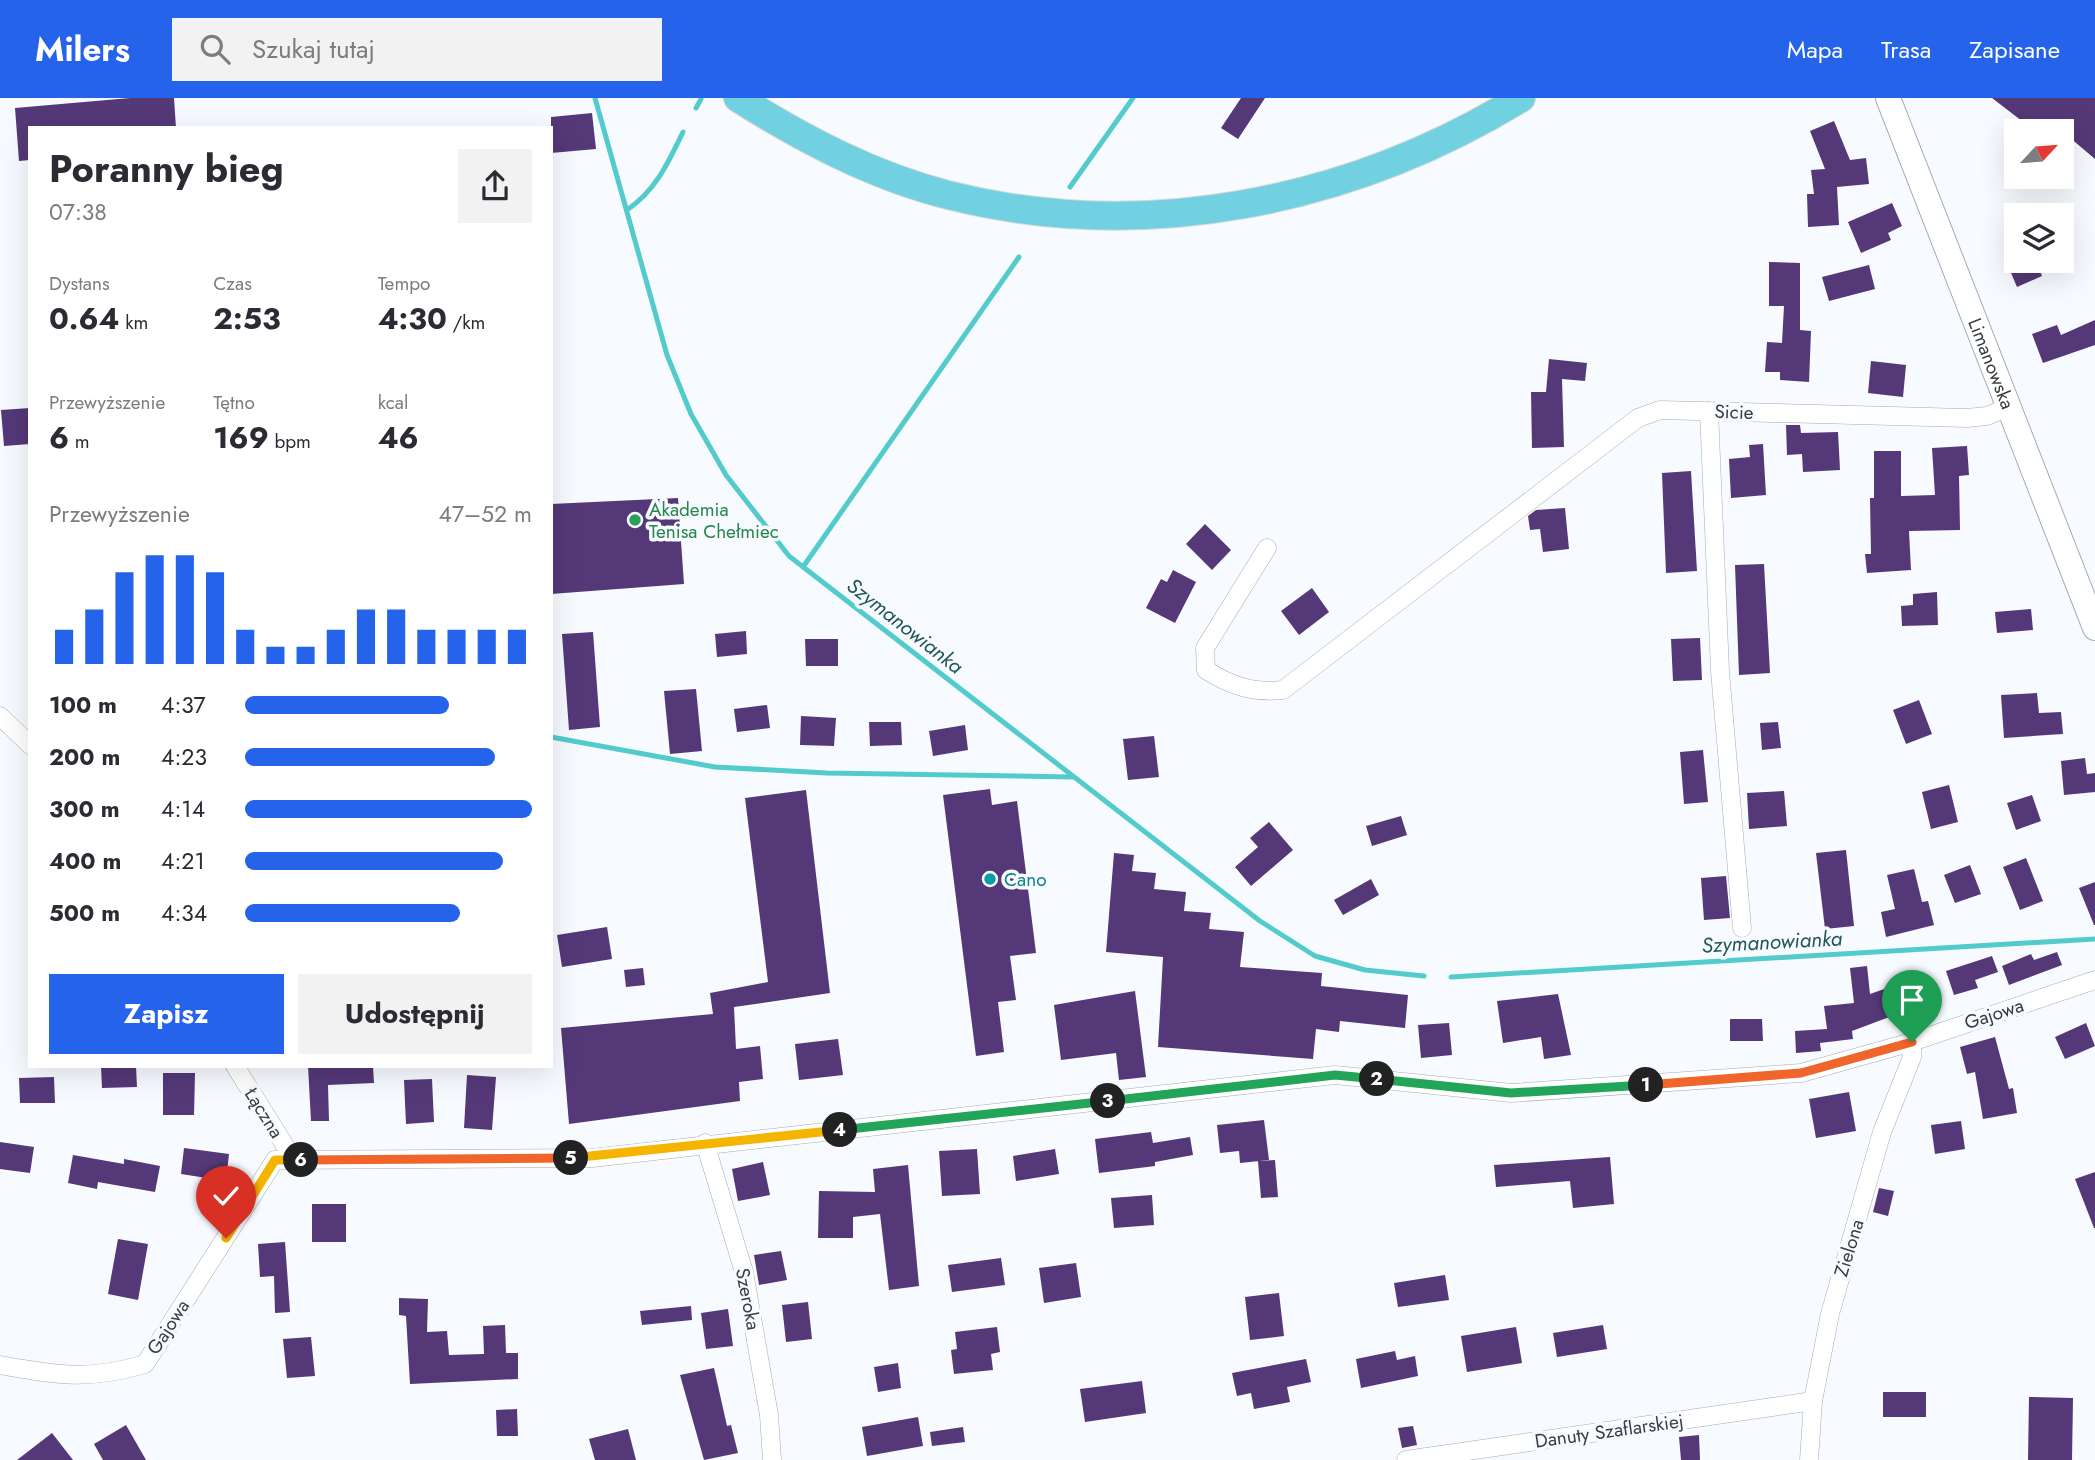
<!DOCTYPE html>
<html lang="pl">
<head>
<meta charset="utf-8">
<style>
  :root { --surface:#fff; --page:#f2f2f3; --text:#2b2b33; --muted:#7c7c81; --accent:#2563eb }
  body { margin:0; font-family:Jost,sans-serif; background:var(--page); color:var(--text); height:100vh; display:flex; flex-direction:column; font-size:26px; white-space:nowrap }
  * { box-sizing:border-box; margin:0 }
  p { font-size:23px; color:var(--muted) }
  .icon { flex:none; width:38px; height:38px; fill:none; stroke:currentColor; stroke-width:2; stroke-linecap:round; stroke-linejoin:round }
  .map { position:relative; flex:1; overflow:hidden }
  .panel { position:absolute; left:28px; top:28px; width:525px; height:942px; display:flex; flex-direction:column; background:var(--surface); border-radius:0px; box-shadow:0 7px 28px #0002 }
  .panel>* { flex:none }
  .needle { width:46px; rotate:64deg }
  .fabs { position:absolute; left:2004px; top:21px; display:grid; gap:14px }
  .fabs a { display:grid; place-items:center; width:70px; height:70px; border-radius:0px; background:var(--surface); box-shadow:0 7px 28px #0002; font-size:35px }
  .pin { position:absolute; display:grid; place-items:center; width:60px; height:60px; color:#fff; margin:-72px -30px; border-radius:50% 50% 50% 0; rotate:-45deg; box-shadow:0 0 7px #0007 }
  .pin .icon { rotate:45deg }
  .km { position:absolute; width:35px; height:35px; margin:-18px; border-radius:50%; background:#222; color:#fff; font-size:19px; line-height:35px; text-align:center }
  .round { display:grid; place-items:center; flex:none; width:74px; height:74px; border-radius:0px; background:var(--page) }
  .summary { display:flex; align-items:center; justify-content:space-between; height:119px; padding:0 21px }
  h1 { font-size:38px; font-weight:700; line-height:52px }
  .stats { display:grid; grid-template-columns:repeat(3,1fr); gap:10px; height:119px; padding:7px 21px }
  .stats div { display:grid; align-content:center }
  .stats b { font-size:30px; font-weight:700 }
  .stats small { font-size:19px; font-weight:400 }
  .stats p { font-size:19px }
  .chart { height:196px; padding:14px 21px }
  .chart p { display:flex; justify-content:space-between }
  .chart svg { width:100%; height:126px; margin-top:7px; stroke:var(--accent); stroke-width:6 }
  .cta { display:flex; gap:14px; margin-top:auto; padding:14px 21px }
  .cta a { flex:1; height:80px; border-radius:0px; background:var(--accent); color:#fff; font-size:28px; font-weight:700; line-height:80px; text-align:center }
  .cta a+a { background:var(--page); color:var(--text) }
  ul { padding:0 21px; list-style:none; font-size:23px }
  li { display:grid; grid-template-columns:112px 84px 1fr; align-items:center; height:52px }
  li i { height:18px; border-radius:9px; background:var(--accent) }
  header { display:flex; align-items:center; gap:42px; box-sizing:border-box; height:98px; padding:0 35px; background:var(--accent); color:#fff }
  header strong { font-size:33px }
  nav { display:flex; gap:38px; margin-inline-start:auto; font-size:24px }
  .search { width:490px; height:63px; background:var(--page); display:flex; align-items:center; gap:18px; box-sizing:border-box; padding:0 24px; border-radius:0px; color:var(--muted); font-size:26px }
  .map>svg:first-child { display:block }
</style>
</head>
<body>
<header>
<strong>Milers</strong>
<div class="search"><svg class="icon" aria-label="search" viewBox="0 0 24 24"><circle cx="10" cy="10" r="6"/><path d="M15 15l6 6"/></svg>Szukaj tutaj</div>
<nav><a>Mapa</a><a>Trasa</a><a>Zapisane</a></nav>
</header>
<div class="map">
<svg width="2095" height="1362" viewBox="0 0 2095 1362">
  <rect width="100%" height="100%" fill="#f7fbff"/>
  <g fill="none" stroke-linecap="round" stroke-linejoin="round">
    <g stroke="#53cbcc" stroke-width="5">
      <polyline points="595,0 667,257 691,316 726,377 789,458 1260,823 1315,858 1365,872 1424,878"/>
      <polyline points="696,10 701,1"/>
      <polyline points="1070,89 1133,0"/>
      <path d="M627,112C656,92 668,65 683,34"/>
      <polyline points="803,469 1019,159"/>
      <polyline points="551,639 715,669 827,675 1073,679"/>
      <polyline points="1451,879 2095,841"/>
    </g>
  </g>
  <g fill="#543878">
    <polygon points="130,0 174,0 176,30 30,30 30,62 19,63 15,10"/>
    <polygon points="1241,0 1265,0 1238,41 1221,30"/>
    <polygon points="1992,0 2095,0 2095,61 2062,33 2035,33"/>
    <polygon points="592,15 596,51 551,55 551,19"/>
    <polygon points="1834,23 1850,62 1866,60 1869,86 1837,89 1839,127 1808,129 1807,96 1814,96 1811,72 1825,71 1810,33"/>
    <polygon points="1892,105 1902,128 1888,135 1891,142 1861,155 1848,124"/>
    <polygon points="2006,163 2036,163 2042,178 2017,189"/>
    <polygon points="1769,164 1800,165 1800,232 1811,233 1809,284 1780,282 1780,274 1765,274 1767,244 1782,245 1784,208 1769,208"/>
    <polygon points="1869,167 1875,191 1829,203 1822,179"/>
    <polygon points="2095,222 2095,247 2043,265 2032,236 2057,227 2061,237"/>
    <polygon points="1549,261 1587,265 1585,283 1562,281 1564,349 1532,350 1531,294 1546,294"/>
    <polygon points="1871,263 1906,267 1903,299 1868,295"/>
    <polygon points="30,310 30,346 4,348 1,312"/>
    <polygon points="1786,327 1800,327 1801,335 1838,334 1840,372 1803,374 1802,356 1787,357"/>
    <polygon points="1763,346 1766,397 1731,400 1729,361 1750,359 1749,347"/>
    <polygon points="1967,348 1969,377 1959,378 1960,432 1909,433 1911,472 1867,475 1865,456 1871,456 1870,400 1874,400 1874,353 1901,353 1901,398 1935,397 1932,350"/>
    <polygon points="1691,373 1697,473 1666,475 1662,375"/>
    <polygon points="678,400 684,486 551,496 551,406"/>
    <polygon points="1565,410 1569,451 1543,454 1540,431 1530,432 1528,418 1536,412"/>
    <polygon points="1205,426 1231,452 1212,472 1186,446"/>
    <polygon points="1764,466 1770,575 1739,577 1735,467"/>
    <polygon points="1173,472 1196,484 1175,525 1146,510 1161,481 1167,484"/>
    <polygon points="1312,490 1329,514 1299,537 1281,513"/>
    <polygon points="1937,494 1938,527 1902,528 1901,508 1913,507 1913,496"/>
    <polygon points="2031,511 2033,532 1997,535 1995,514"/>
    <polygon points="746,533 747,556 717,559 715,536"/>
    <polygon points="593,534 600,629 569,632 562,536"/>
    <polygon points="1700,540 1702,582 1673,583 1671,541"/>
    <polygon points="805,541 838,541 838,568 806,568"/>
    <polygon points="696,591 702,653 670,656 664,593"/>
    <polygon points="2037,595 2039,615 2061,614 2063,636 2004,640 2001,597"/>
    <polygon points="1919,602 1932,636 1906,646 1893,612"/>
    <polygon points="767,607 770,630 737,634 734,611"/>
    <polygon points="801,618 836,620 834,648 800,647"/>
    <polygon points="869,624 901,624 902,647 870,648"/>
    <polygon points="1778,624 1781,650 1762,652 1760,625"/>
    <polygon points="965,627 968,652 933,658 929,633"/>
    <polygon points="1154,638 1159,679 1128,682 1123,641"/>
    <polygon points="1703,652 1708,704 1684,706 1680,654"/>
    <polygon points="2085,660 2087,676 2095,675 2095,694 2064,697 2061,663"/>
    <polygon points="1949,687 1958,724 1931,731 1922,694"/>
    <polygon points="990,691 992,707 1017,703 1036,855 1010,858 1016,902 998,904 1004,954 976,958 943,697"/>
    <polygon points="806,692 830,895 734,909 736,951 760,948 763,981 739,984 740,1003 569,1026 561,930 713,916 710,895 768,884 745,700"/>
    <polygon points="1784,693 1787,728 1749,731 1747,695"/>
    <polygon points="2032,697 2041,723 2016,732 2007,705"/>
    <polygon points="1401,718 1407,737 1372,748 1366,728"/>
    <polygon points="1269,724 1293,752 1251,788 1235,769 1258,749 1250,740"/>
    <polygon points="1846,752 1854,828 1825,831 1816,755"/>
    <polygon points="1114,755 1134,757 1132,773 1156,775 1154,791 1186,794 1184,813 1211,815 1209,831 1244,834 1240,869 1322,875 1321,888 1408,897 1405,930 1340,923 1339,934 1316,931 1313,961 1158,949 1163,859 1106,854"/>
    <polygon points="2026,760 2043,803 2020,812 2003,769"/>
    <polygon points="1970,767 1981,796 1955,805 1944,777"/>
    <polygon points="1914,771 1922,804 1928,803 1934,827 1886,839 1881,814 1895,811 1887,777"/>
    <polygon points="1726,778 1730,820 1704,822 1701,780"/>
    <polygon points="1371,781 1379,797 1343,817 1334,802"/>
    <polygon points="2095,784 2095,827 2094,827 2079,790"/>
    <polygon points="607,829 612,861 562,869 557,837"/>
    <polygon points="2057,854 2062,867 2009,887 2002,868 2031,856 2034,862"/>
    <polygon points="1992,858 1998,874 1975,882 1978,890 1954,897 1946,873"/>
    <polygon points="1867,868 1870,896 1890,889 1900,915 1852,933 1853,941 1820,945 1821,953 1796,955 1795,933 1827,931 1824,908 1854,905 1850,870"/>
    <polygon points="643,870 645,887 626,889 624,872"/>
    <polygon points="1135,893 1146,979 1119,982 1116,955 1061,962 1054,907"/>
    <polygon points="1558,896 1571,957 1544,961 1541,939 1503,945 1497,903"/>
    <polygon points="1730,921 1762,921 1763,943 1730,943"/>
    <polygon points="1449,925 1452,957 1421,960 1418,927"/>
    <polygon points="2086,925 2095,948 2065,961 2055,939"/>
    <polygon points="1995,939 2009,991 2013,990 2017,1015 1983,1021 1975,974 1967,976 1960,949"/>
    <polygon points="838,941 843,977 799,982 795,946"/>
    <polygon points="101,968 136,968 137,989 102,990"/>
    <polygon points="308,968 373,968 374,985 328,987 329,1023 311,1023"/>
    <polygon points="163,975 195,975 194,1017 163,1017"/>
    <polygon points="467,977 496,979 492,1032 464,1030"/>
    <polygon points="54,979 55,1005 20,1005 19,980"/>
    <polygon points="432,981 434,1024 406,1026 404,982"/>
    <polygon points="1849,994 1856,1033 1816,1040 1809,1001"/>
    <polygon points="1264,1022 1269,1062 1240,1065 1239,1053 1220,1055 1217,1027"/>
    <polygon points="1961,1023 1965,1051 1935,1056 1931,1027"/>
    <polygon points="1151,1034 1153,1045 1190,1039 1193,1057 1155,1064 1155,1068 1099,1075 1095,1041"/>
    <polygon points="0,1044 34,1049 30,1075 0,1071"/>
    <polygon points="184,1050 229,1056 226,1083 181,1076"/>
    <polygon points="977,1051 980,1096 942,1098 939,1053"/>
    <polygon points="1055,1051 1059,1076 1016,1083 1013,1058"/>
    <polygon points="73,1057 124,1066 124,1061 160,1068 155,1094 98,1084 97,1091 68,1085"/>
    <polygon points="1610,1059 1614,1106 1573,1110 1570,1083 1496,1089 1494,1067"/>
    <polygon points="1275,1062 1278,1099 1261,1100 1258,1063"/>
    <polygon points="763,1064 770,1097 738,1103 732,1071"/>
    <polygon points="908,1067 919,1188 889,1192 880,1116 853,1119 853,1140 818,1140 819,1093 875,1094 873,1071"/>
    <polygon points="2095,1074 2095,1130 2094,1130 2075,1081"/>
    <polygon points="1879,1090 1894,1093 1888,1118 1873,1114"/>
    <polygon points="1152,1097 1154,1127 1114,1130 1111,1100"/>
    <rect x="312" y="1106" width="34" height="38"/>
    <polygon points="118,1141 148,1146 138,1202 108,1196"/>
    <polygon points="285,1144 290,1214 275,1215 274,1178 260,1179 258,1146"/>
    <polygon points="781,1153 787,1182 759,1187 754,1157"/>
    <polygon points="1001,1160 1005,1187 952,1194 948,1167"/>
    <polygon points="1076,1165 1081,1199 1044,1205 1039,1170"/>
    <polygon points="1445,1177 1449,1202 1398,1209 1394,1185"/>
    <polygon points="1279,1195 1284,1238 1250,1242 1245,1199"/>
    <polygon points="399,1200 428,1201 427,1234 447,1233 449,1257 484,1256 483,1228 505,1227 506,1255 518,1255 518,1281 410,1286 406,1218 399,1217"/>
    <polygon points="808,1204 812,1241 786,1244 782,1207"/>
    <polygon points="691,1208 692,1222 642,1227 640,1213"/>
    <polygon points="728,1211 733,1248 706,1251 701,1215"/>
    <polygon points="1603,1227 1607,1251 1557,1259 1553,1235"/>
    <polygon points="997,1229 1000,1254 991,1256 993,1272 954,1276 951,1252 957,1251 955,1234"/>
    <polygon points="1516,1229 1522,1265 1467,1274 1461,1238"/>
    <polygon points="311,1239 315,1278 287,1280 283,1241"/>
    <polygon points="1395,1253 1397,1262 1415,1258 1418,1278 1361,1290 1356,1261"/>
    <polygon points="1306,1261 1311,1284 1287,1289 1290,1304 1254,1311 1251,1295 1237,1298 1232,1275"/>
    <polygon points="898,1265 901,1290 878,1294 874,1269"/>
    <polygon points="714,1270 727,1328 731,1327 738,1355 704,1362 680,1277"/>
    <polygon points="1142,1283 1146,1315 1085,1324 1080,1291"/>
    <rect x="1883" y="1294" width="43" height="25"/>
    <polygon points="2029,1299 2073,1300 2072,1362 2028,1362"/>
    <polygon points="517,1311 518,1338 497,1338 496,1312"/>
    <polygon points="918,1319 923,1348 867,1358 862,1329"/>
    <polygon points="126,1327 146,1362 103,1362 94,1346"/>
    <polygon points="1413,1328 1417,1347 1402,1350 1398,1330"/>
    <polygon points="963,1329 965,1344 932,1348 930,1334"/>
    <polygon points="628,1331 636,1362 595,1362 589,1341"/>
    <polygon points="52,1335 73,1362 17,1362"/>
    <polygon points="1699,1337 1700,1362 1681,1362 1679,1339"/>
  </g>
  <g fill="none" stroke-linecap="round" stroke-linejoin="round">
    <defs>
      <g id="street">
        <polyline points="1709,313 1720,573 1742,830"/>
        <path d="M1267,450L1205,550L1206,572C1231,588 1253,595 1283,592L1638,320L1660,312L1967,320L1987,318L2009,309"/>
        <polyline points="0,618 30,647"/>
        <polyline points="235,968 294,1062"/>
        <polyline points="705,1045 744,1174 769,1317 772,1362"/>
        <path d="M0,1267C58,1277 87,1283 145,1266L275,1062L592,1060L1335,977L1511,995L1801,975L1912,944L2095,882"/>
        <polyline points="1406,1362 1813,1303"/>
        <polyline points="1809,1362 1813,1303 1830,1216 1882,1034 1912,959 1912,944"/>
      </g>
      <g id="secondary">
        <path id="s1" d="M1888,0L2095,530"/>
      </g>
      <path id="primary" d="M738,0C803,41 873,78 948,97C1143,146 1350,105 1521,0"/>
    </defs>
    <use href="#street" stroke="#a3acb4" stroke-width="19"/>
    <use href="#secondary" stroke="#a3acb4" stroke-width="26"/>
    <use href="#primary" stroke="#d7d8d9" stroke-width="30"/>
    <use href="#street" stroke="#fff" stroke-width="18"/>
    <use href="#secondary" stroke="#fff" stroke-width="24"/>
    <use href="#primary" stroke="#71d1e1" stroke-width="28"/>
  </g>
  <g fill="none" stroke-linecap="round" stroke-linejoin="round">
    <defs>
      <polyline id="split-1" points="1646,987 1801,975 1912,944"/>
      <polyline id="split-2" points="1377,981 1511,995 1646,987"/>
      <polyline id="split-3" points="1108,1003 1335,977 1377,981"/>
      <polyline id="split-4" points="840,1032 1108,1003"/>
      <polyline id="split-5" points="571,1060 840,1032"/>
      <polyline id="split-6" points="301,1062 571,1060"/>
      <polyline id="split-7" points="226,1140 275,1062 301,1062"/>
    </defs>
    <use href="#split-1" stroke="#fff" stroke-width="14"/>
    <use href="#split-2" stroke="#fff" stroke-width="14"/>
    <use href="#split-3" stroke="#fff" stroke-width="14"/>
    <use href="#split-4" stroke="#fff" stroke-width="14"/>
    <use href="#split-5" stroke="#fff" stroke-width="14"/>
    <use href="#split-6" stroke="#fff" stroke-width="14"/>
    <use href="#split-7" stroke="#fff" stroke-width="14"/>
    <use href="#split-1" stroke="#f0652b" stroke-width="9"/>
    <use href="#split-2" stroke="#22a559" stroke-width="9"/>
    <use href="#split-3" stroke="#22a559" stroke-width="9"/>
    <use href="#split-4" stroke="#22a559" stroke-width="9"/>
    <use href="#split-5" stroke="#f5b400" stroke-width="9"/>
    <use href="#split-6" stroke="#f0652b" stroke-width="9"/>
    <use href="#split-7" stroke="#f5b400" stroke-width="9"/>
  </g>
  <circle fill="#2e9e5b" stroke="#f7fbff" stroke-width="2.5" cx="635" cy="422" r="7"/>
  <circle fill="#0f9aa8" stroke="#f7fbff" stroke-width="2.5" cx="990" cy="781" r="7"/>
  <g text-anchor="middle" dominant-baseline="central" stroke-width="7" stroke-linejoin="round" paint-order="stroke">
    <g font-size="19" fill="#393d40" stroke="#f7fbff">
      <text stroke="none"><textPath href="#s1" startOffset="285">Limanowska</textPath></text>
      <text transform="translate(1734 314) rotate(2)">Sicie</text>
      <text transform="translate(1994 916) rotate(-18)">Gajowa</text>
      <text transform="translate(264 1015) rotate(58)">Łączna</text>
      <text transform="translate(1849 1150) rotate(-73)">Zielona</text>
      <text transform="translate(748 1201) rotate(79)">Szeroka</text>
      <text transform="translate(168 1229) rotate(-57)">Gajowa</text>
      <text transform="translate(1609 1333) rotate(-8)">Danuty Szaflarskiej</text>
    </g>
    <g font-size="19" fill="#27864d" stroke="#f7fbff" text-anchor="start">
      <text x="649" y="411">Akademia<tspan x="649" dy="22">Tenisa Chełmiec</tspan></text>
    </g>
    <g font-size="19" fill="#0d838f" stroke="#f7fbff" text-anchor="start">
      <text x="1004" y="781">Cano</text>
    </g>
    <g font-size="21" font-style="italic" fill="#235757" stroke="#f7fbff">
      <text transform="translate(905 528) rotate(38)">Szymanowianka</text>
      <text transform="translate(1772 844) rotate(-3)">Szymanowianka</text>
    </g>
  </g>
</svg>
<div class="fabs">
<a><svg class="needle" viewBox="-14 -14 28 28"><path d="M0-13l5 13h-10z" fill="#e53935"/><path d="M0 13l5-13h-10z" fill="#7c7c81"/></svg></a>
<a><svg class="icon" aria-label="layers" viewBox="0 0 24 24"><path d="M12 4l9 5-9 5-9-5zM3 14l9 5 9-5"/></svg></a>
</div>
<div class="pin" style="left:1912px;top:944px;background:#1e9e55"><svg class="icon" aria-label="arrive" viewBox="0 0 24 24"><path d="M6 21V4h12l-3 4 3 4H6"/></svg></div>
<div class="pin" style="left:226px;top:1140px;background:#d93025"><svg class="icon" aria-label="check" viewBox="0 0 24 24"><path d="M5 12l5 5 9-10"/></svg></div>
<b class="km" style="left:1646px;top:987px">1</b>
<b class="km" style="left:1377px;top:981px">2</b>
<b class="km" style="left:1108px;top:1003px">3</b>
<b class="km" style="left:840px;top:1032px">4</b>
<b class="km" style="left:571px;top:1060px">5</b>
<b class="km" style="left:301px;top:1062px">6</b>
<section class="panel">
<div class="summary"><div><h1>Poranny bieg</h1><p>07:38</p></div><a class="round"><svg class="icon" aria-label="share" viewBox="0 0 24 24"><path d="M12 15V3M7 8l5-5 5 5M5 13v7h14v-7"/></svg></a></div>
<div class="stats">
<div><p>Dystans</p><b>0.64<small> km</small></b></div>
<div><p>Czas</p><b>2:53</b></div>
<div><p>Tempo</p><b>4:30<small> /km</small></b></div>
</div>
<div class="stats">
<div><p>Przewyższenie</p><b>6<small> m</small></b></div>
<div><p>Tętno</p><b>169<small> bpm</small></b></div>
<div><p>kcal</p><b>46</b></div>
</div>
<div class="chart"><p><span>Przewyższenie</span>47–52 m</p>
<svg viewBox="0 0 160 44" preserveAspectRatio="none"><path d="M5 44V32M15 44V25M25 44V12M35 44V6M45 44V6M55 44V12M65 44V32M75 44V38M85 44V38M95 44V32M105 44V25M115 44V25M125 44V32M135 44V32M145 44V32M155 44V32"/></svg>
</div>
<ul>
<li><b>100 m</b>4:37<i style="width:71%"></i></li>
<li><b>200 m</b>4:23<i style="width:87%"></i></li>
<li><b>300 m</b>4:14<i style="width:100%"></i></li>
<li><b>400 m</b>4:21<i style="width:90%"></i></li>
<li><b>500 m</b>4:34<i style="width:75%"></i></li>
</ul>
<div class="cta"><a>Zapisz</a><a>Udostępnij</a></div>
</section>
</div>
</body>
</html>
